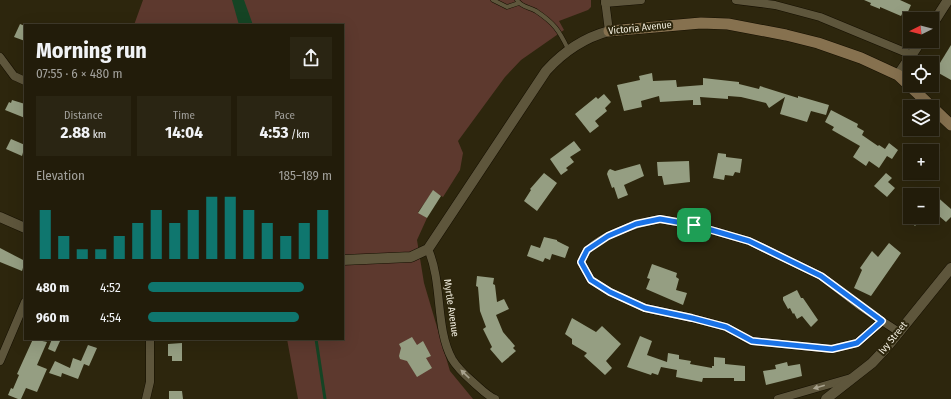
<!DOCTYPE html>
<html lang="en">
<head>
<meta charset="utf-8">
<style>
  :root { --surface:#221c0a; --page:#2a2513; --text:#f1f3f6; --muted:#a2a19c; --line:#3f3a2b; --accent:#0f766e }
  body { margin:0; font-family:"Fira Sans Condensed",sans-serif; background:var(--page); color:var(--text); height:100vh; display:flex; flex-direction:column; font-size:15px; white-space:nowrap }
  * { box-sizing:border-box; margin:0 }
  p { font-size:13px; color:var(--muted) }
  .icon { flex:none; width:22px; height:22px; fill:none; stroke:currentColor; stroke-width:2; stroke-linecap:round; stroke-linejoin:round }
  .map { position:relative; flex:1; overflow:hidden }
  .sheet { position:absolute; left:24px; top:24px; width:320px; height:316px; display:flex; flex-direction:column; background:var(--surface); border-radius:0px; box-shadow:0 4px 16px #0002,0 0 0 1px var(--line) }
  .sheet>* { flex:none }
  .needle { width:26px; rotate:264deg }
  .tools { position:absolute; left:903px; top:12px; display:grid; gap:8px }
  .tools a { display:grid; place-items:center; width:36px; height:36px; border-radius:0px; background:var(--surface); box-shadow:0 4px 16px #0002,0 0 0 1px var(--line); font-size:20px }
  .pin { position:absolute; display:grid; place-items:center; width:34px; height:34px; color:#fff; margin:-17px; border-radius:8px; box-shadow:0 2px 6px #0006 }
  .round { display:grid; place-items:center; flex:none; width:42px; height:42px; border-radius:0px; background:var(--page) }
  .summary { display:flex; align-items:center; justify-content:space-between; height:68px; padding:0 12px }
  h1 { font-size:22px; font-weight:700; line-height:30px }
  .figures { display:grid; grid-template-columns:repeat(3,1fr); gap:6px; height:68px; padding:4px 12px }
  .figures div { display:grid; align-content:center; border-radius:0px; background:var(--page); text-align:center }
  .figures b { font-size:17px; font-weight:700 }
  .figures small { font-size:11px; font-weight:400 }
  .figures p { font-size:11px }
  .chart { height:112px; padding:8px 12px }
  .chart p { display:flex; justify-content:space-between }
  .chart svg { width:100%; height:72px; margin-top:4px; stroke:var(--accent); stroke-width:6 }
  ul { padding:0 12px; list-style:none; font-size:13px }
  li { display:grid; grid-template-columns:64px 48px 1fr; align-items:center; height:30px }
  li i { height:10px; border-radius:5px; background:var(--accent) }
  .map>svg:first-child { display:block }
</style>
</head>
<body>
<div class="map">
<svg width="951" height="399" viewBox="0 0 951 399">
  <rect width="100%" height="100%" fill="#2d260d"/>
  <polygon fill="#5d392e" points="143,0 591,0 591,7 588,10 559,21 564,30 521,60 505,77 458,141 463,153 460,170 443,197 433,191 418,212 427,218 417,240 424,283 450,371 473,399 298,399 287,339 343,339 343,25 134,25"/>
  <polygon fill="#154424" points="232,0 244,0 253,25 239,25"/>
  <g fill="none" stroke-linecap="round" stroke-linejoin="round">
    <polyline stroke="#154424" stroke-width="3" points="316,339 325,399"/>
  </g>
  <g fill="#959e82">
    <polygon points="864,0 900,0 911,5 906,16 902,14 901,16 880,7 880,9 870,5 871,3"/>
    <polygon points="20,24 25,26 25,41 14,37"/>
    <polygon points="951,45 951,80 935,71"/>
    <polygon points="652,73 653,81 676,80 677,87 703,85 703,78 739,82 739,84 759,89 760,86 798,98 798,96 829,105 826,115 811,111 807,122 780,114 785,97 769,108 766,103 741,97 728,96 728,99 700,97 701,105 693,105 693,100 660,102 659,96 641,101 642,107 624,111 617,85 640,80 639,76"/>
    <polygon points="604,94 611,102 605,108 607,111 595,121 599,126 590,133 575,114 596,97 598,99"/>
    <polygon points="12,100 25,104 25,118 5,110 9,102 11,103"/>
    <polygon points="831,110 858,124 857,127 864,131 862,135 878,146 879,145 885,149 889,143 898,150 892,159 887,156 879,168 869,161 866,166 853,157 860,146 832,130 834,127 825,122"/>
    <polygon points="11,139 25,145 22,156 6,149"/>
    <polygon points="574,141 581,150 570,157 574,162 566,168 568,170 561,175 550,159"/>
    <polygon points="718,153 726,154 726,157 742,159 740,173 735,172 733,176 725,175 724,180 713,178"/>
    <polygon points="689,161 690,182 664,185 662,176 658,176 657,162"/>
    <polygon points="640,164 644,176 624,185 628,195 618,199 614,187 612,188 607,174 608,171 610,169 615,171"/>
    <polygon points="544,173 557,183 537,211 524,201 531,190 530,189"/>
    <polygon points="886,173 892,178 888,182 895,188 887,197 874,186"/>
    <polygon points="433,190 441,196 427,218 418,213"/>
    <polygon points="935,195 951,209 951,217 946,222 932,210 932,198"/>
    <polygon points="906,217 923,217 915,226"/>
    <polygon points="544,237 557,240 557,241 569,247 565,258 552,254 550,260 545,258 543,262 527,256 531,245 540,248"/>
    <polygon points="889,243 901,253 871,296 854,288 862,270 860,268 872,251 878,257"/>
    <polygon points="0,248 25,261 22,271 0,262"/>
    <polygon points="652,264 677,273 676,277 679,279 676,290 687,293 683,305 646,289 650,279 647,278"/>
    <polygon points="477,276 494,278 493,284 495,285 497,302 504,299 509,309 496,315 503,332 515,346 513,348 516,351 502,363 490,349 492,347 483,329 486,327 480,311 478,287 476,286"/>
    <polygon points="797,290 801,298 803,298 818,320 811,327 802,316 797,319 794,313 793,314 790,308 788,309 783,300 783,297"/>
    <polygon points="572,318 596,332 602,326 621,344 606,361 612,368 605,375 584,356 587,353 572,344 572,339 565,334"/>
    <polygon points="640,336 652,341 647,355 667,362 668,353 679,355 679,359 691,361 690,364 712,368 712,366 714,366 714,357 725,358 725,364 745,366 745,381 734,381 734,378 703,378 702,382 676,377 677,370 661,367 658,375 652,373 651,375 627,367"/>
    <polygon points="412,337 417,345 423,341 431,356 426,358 432,368 417,377 407,361 400,359 399,356 401,348 399,344"/>
    <polygon points="33,339 47,342 37,365 47,369 37,392 26,388 21,399 18,399 8,395 11,388 13,389 19,375 17,374"/>
    <polygon points="52,339 60,341 55,352 48,349"/>
    <polygon points="182,343 182,361 172,361 172,356 168,356 168,344"/>
    <polygon points="88,345 97,348 89,366 84,364 78,379 62,373 61,377 49,373 55,361 70,368 73,358 81,361"/>
    <polygon points="787,362 788,366 800,364 802,376 766,385 763,371 776,369 775,365"/>
    <polygon points="169,391 182,391 183,399 169,399"/>
  </g>
  <g fill="none" stroke-linecap="round" stroke-linejoin="round">
    <defs>
      <g id="service">
        <polyline points="493,0 507,7 519,3"/>
        <path d="M517,0C521,7 529,7 536,11C554,23 559,30 568,49"/>
      </g>
      <g id="minor">
        <polyline points="605,0 609,31"/>
        <polyline points="736,0 775,5 820,17 912,55"/>
        <polyline points="605,3 641,0"/>
        <polyline points="0,57 14,76 25,81"/>
        <path d="M660,219L694,225L749,241L821,276L861,307L882,321L857,343L831,349L751,341L726,327L692,318L645,308L610,292L591,280L581,262C583,258 584,254 587,251C601,234 639,223 660,219Z"/>
        <path d="M428,249C443,283 435,328 452,359C458,369 465,375 473,382C480,388 486,395 495,399"/>
        <polyline points="882,321 899,332"/>
        <polyline points="0,361 25,302"/>
        <polyline points="146,399 150,382 150,339"/>
        <polyline points="778,399 851,378"/>
      </g>
      <g id="tertiary">
        <polyline points="932,25 948,0"/>
        <polyline points="898,75 921,41"/>
        <polyline points="0,217 25,228"/>
        <path d="M343,260L411,257L428,249L546,71C564,51 583,38 609,31"/>
        <polyline points="826,399 872,363 887,347 951,268"/>
      </g>
      <g id="secondary">
        <polyline points="609,31 701,23 728,24 786,35 818,43 861,58 898,75 932,107"/>
        <polyline points="932,107 951,125"/>
      </g>
    </defs>
    <use href="#service" stroke="#150f00" stroke-width="5"/>
    <use href="#minor" stroke="#150f00" stroke-width="9"/>
    <use href="#tertiary" stroke="#150f00" stroke-width="11"/>
    <use href="#secondary" stroke="#150f00" stroke-width="12"/>
    <use href="#service" stroke="#5e563c" stroke-width="4"/>
    <use href="#minor" stroke="#5e563c" stroke-width="8"/>
    <use href="#tertiary" stroke="#5e563c" stroke-width="10"/>
    <use href="#secondary" stroke="#86714f" stroke-width="11"/>
  </g>
  <defs><path id="oneway-solid" d="M-6-.8H1V-3.2L6.5 0L1 3.2V.8H-6Z"/></defs>
  <g fill="#a8a28d">
    <use href="#oneway-solid" transform="translate(465 374) rotate(-136)"/>
    <use href="#oneway-solid" transform="translate(819 387) rotate(164)"/>
  </g>
  <g fill="none" stroke-linecap="round" stroke-linejoin="round">
    <defs>
      <polygon id="route" points="660,219 694,225 749,241 821,276 882,321 857,343 832,349 752,341 726,327 692,318 645,308 610,292 591,280 581,262 587,250 608,236 636,224"/>
    </defs>
    <use href="#route" stroke="#fff" stroke-width="8"/>
    <use href="#route" stroke="#1a73e8" stroke-width="5"/>
  </g>
  <g text-anchor="middle" dominant-baseline="central" stroke-width="4" stroke-linejoin="round" paint-order="stroke">
    <g font-size="10" fill="#f1edde" stroke="#2d260d">
      <text transform="translate(640 28) rotate(-6)">Victoria Avenue</text>
      <text transform="translate(451 308) rotate(82)">Myrtle Avenue</text>
      <text transform="translate(893 338) rotate(-51)">Ivy Street</text>
    </g>
  </g>
</svg>
<div class="tools">
<a><svg class="needle" viewBox="-14 -14 28 28"><path d="M0-13l5 13h-10z" fill="#e53935"/><path d="M0 13l5-13h-10z" fill="#a2a19c"/></svg></a>
<a><svg class="icon" aria-label="locate" viewBox="0 0 24 24"><circle cx="12" cy="12" r="6"/><path d="M12 2v4M12 18v4M2 12h4M18 12h4"/></svg></a>
<a><svg class="icon" aria-label="layers" viewBox="0 0 24 24"><path d="M12 4l9 5-9 5-9-5zM3 14l9 5 9-5"/></svg></a>
<a>+</a>
<a>−</a>
</div>
<div class="pin" style="left:694px;top:225px;background:#1e9e55"><svg class="icon" aria-label="arrive" viewBox="0 0 24 24"><path d="M6 21V4h12l-3 4 3 4H6"/></svg></div>
<section class="sheet">
<div class="summary"><div><h1>Morning run</h1><p>07:55 · 6 × 480 m</p></div><a class="round"><svg class="icon" aria-label="share" viewBox="0 0 24 24"><path d="M12 15V3M7 8l5-5 5 5M5 13v7h14v-7"/></svg></a></div>
<div class="figures">
<div><p>Distance</p><b>2.88<small> km</small></b></div>
<div><p>Time</p><b>14:04</b></div>
<div><p>Pace</p><b>4:53<small> /km</small></b></div>
</div>
<div class="chart"><p><span>Elevation</span>185–189 m</p>
<svg viewBox="0 0 160 44" preserveAspectRatio="none"><path d="M5 44V14M15 44V30M25 44V38M35 44V38M45 44V30M55 44V22M65 44V14M75 44V22M85 44V14M95 44V6M105 44V6M115 44V14M125 44V22M135 44V30M145 44V22M155 44V14"/></svg>
</div>
<ul>
<li><b>480 m</b>4:52<i style="width:85%"></i></li>
<li><b>960 m</b>4:54<i style="width:82%"></i></li>
</ul>
</section>
</div>
</body>
</html>
